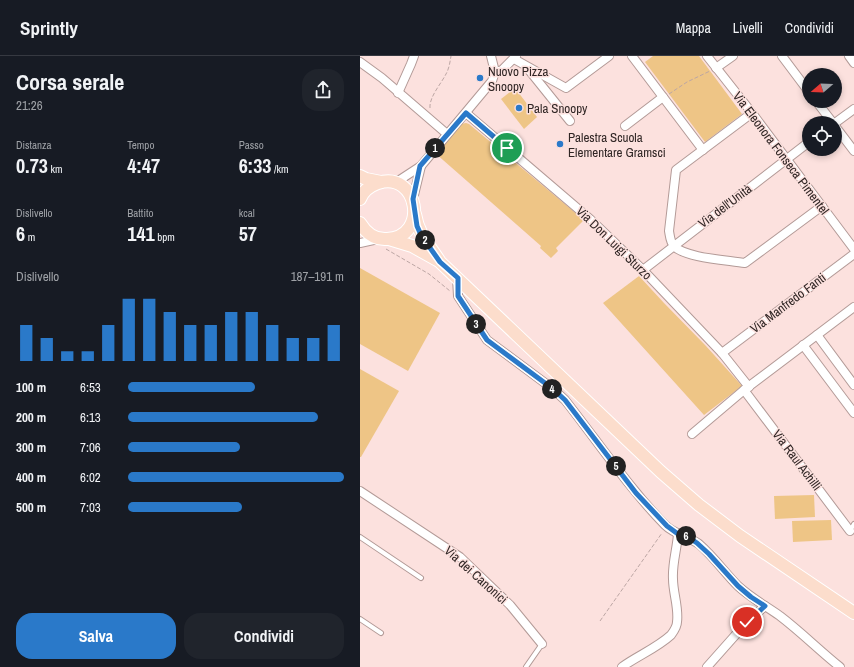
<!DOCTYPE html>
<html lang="it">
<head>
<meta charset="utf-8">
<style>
  :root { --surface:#171b24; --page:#20242c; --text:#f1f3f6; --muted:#9ea1a6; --line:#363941; --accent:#2a79c9 }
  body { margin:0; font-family:"Archivo Narrow",sans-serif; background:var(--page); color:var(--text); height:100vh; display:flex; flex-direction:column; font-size:15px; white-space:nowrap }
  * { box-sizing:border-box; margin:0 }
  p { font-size:13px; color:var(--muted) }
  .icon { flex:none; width:22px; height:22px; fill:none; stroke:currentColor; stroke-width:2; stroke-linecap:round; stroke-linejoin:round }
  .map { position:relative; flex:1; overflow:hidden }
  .panel { display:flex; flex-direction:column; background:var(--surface); width:360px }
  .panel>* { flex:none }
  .needle { width:26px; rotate:251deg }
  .tools { position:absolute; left:442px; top:12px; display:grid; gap:8px }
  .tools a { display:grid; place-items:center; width:40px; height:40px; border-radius:50%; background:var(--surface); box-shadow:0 2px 6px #0003; font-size:20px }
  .pin { position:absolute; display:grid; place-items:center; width:34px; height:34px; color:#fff; margin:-17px; border:2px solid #fff; border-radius:50%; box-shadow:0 1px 4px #0007 }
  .km { position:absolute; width:20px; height:20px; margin:-10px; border-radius:50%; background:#222; color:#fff; font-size:11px; line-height:20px; text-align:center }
  .round { display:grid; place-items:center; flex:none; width:42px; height:42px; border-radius:16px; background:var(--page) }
  .head { display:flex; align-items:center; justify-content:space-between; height:68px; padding:0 16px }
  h1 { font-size:22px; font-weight:700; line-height:30px }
  .stats { display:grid; grid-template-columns:repeat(3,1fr); gap:6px; height:68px; padding:4px 16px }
  .stats div { display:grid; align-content:center }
  .stats b { font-size:20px; font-weight:700 }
  .stats small { font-size:11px; font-weight:400 }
  .stats p { font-size:11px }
  .chart { height:112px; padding:8px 16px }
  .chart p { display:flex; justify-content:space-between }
  .chart svg { width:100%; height:72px; margin-top:4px; stroke:var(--accent); stroke-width:6 }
  .button { display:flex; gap:8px; margin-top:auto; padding:8px 16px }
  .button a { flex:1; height:46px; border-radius:16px; background:var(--accent); color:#fff; font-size:16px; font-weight:700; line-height:46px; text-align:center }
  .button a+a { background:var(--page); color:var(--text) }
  ul { padding:0 16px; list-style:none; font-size:13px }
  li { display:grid; grid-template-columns:64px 48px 1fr; align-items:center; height:30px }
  li i { height:10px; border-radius:5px; background:var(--accent) }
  header { display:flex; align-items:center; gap:24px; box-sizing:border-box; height:56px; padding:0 20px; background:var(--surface); border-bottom:1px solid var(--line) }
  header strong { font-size:19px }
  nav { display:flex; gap:22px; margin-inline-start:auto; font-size:14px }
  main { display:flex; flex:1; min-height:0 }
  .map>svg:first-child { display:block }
</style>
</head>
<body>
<header>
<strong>Sprintly</strong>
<nav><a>Mappa</a><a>Livelli</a><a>Condividi</a></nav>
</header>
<main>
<section class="panel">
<div class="head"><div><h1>Corsa serale</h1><p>21:26</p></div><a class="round"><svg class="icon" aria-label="share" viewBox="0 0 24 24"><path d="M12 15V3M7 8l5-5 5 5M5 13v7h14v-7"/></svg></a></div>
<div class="stats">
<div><p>Distanza</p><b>0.73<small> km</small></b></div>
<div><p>Tempo</p><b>4:47</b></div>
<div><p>Passo</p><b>6:33<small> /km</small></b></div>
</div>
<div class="stats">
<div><p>Dislivello</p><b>6<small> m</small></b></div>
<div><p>Battito</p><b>141<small> bpm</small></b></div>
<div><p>kcal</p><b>57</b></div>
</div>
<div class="chart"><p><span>Dislivello</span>187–191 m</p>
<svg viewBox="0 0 160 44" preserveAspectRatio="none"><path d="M5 44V22M15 44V30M25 44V38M35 44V38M45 44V22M55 44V6M65 44V6M75 44V14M85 44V22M95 44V22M105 44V14M115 44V14M125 44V22M135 44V30M145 44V30M155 44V22"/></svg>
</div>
<ul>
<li><b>100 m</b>6:53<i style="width:59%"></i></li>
<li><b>200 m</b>6:13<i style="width:88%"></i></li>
<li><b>300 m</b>7:06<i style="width:52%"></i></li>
<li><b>400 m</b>6:02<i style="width:100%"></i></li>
<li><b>500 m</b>7:03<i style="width:53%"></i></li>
</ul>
<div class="button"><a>Salva</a><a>Condividi</a></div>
</section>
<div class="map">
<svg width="494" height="611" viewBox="0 0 494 611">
  <rect width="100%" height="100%" fill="#fce1de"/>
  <g fill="#eec586">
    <polygon points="293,0 339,0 382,58 345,86 285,6"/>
    <polygon points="155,32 177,61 164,73 141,43"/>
    <polygon points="106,67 109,68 224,164 196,192 198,195 191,202 180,192 181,190 75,97 101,68"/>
    <polygon points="0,212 80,257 48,315 0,288"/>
    <polygon points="279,220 304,247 346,290 382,330 344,359 243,247"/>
    <polygon points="0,313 39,335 1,401 0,401"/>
    <polygon points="454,439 455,461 415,463 414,440"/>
    <polygon points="471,464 472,484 433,486 432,465"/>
  </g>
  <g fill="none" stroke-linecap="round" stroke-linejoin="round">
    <defs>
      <g id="service">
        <polyline points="490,475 494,468"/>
        <polyline points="0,481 61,522"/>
        <polyline points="0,563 21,577"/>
        <polyline points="166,611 182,588"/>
      </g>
      <g id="minor">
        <polyline points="131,0 135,16"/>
        <polyline points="272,0 343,94"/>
        <polyline points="347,0 392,57 494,193"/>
        <polyline points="422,0 449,36"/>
        <polyline points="489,0 494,7"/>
        <polyline points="154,3 206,32 249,0"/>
        <polyline points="0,6 22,22 87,78"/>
        <polyline points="356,12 373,0"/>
        <polyline points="169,14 210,65"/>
        <polyline points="135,16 142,14 156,0"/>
        <polyline points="38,37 51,8 54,0"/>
        <polyline points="456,45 473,67"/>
        <polyline points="106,57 230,163 283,214 362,297 389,331"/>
        <path d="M392,57L316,114L309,175C310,180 310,186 314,190C325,202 368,204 385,207L462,150"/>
        <polyline points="475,67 494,53"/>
        <polyline points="265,70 303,41"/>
        <polyline points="475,70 494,95"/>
        <polyline points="35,127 61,110 132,25 135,16"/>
        <polyline points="53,143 61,110"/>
        <polyline points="0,187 18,183"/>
        <polyline points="283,214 449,86"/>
        <path d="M97,222L98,240L127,284L193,333L205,344C238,386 268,431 305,469C315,479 329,480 339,488C354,501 365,517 378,530C391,542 406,550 420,560C441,576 460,595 480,611"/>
        <polyline points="457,279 494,329"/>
        <polyline points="443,289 494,357"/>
        <polyline points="362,297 494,198"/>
        <polyline points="384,334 490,475"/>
        <polyline points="332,378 384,334 494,251"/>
        <polyline points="0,435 100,501 150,549 182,588"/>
        <path d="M262,611C277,600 297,592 311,579C314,575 317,571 317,566C319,552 313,537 313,523C312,508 317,493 318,478"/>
        <polyline points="347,611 387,566 405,550"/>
      </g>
      <g id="primary">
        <polyline points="0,120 6,123 21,126"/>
        <path d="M0,143C3,135 10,130 18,127C58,114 70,181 27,183C15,184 6,177 0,167"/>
        <path d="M55,158C58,178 69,189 80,206L301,416L339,449L380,480L494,557"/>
        <polyline points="29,183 52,190 77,204"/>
      </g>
    </defs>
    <use href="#service" stroke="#b39a97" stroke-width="6"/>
    <use href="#minor" stroke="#b39a97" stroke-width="10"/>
    <use href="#primary" stroke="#fff" stroke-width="14"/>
    <g stroke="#bca6a4" stroke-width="1" stroke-dasharray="4 2" stroke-linecap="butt">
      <polyline points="309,38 327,26 350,15"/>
      <path d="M70,52C69,41 81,28 86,18C89,13 90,6 91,0"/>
      <polyline points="26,193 69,218 90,235"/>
      <polyline points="240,565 302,477"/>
    </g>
    <use href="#service" stroke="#fff" stroke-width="4"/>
    <use href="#minor" stroke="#fff" stroke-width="8"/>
    <use href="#primary" stroke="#fcddcc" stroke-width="12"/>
  </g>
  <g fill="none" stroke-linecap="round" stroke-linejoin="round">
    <defs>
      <polyline id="route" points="147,92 106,57 60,110 53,143 57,170 61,179 80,206 98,222 98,240 127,284 193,333 205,344 276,437 307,470 318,478 328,481 337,487 349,498 378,530 391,541 405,550 387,566"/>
    </defs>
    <use href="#route" stroke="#fff" stroke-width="8"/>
    <use href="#route" stroke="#2a79c9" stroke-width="5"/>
  </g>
  <g fill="#2a79c9" stroke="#fce1de" stroke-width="1.5">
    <circle cx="120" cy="22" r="4"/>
    <circle cx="159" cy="52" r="4"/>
    <circle cx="200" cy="88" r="4"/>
  </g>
  <g text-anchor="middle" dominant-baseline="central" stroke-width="3" stroke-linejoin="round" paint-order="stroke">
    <g font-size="13" fill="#302625" stroke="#fce1de" text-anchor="start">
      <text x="128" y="15">Nuovo Pizza<tspan x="128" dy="15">Snoopy</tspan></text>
      <text x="167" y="52">Pala Snoopy</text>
      <text x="208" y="81">Palestra Scuola<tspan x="208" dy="15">Elementare Gramsci</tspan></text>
    </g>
    <g font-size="13" fill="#302625" stroke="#fce1de">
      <text transform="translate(421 97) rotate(53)">Via Eleonora Fonseca Pimentel</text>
      <text transform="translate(365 150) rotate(-37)">Via dell'Unità</text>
      <text transform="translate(254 187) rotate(44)">Via Don Luigi Sturzo</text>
      <text transform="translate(428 247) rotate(-37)">Via Manfredo Fanti</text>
      <text transform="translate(437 404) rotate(53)">Via Raul Achilli</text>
      <text transform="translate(116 519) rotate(42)">Via dei Canonici</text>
    </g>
  </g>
</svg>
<div class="tools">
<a><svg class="needle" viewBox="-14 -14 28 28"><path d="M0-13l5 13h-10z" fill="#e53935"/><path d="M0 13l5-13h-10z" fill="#9ea1a6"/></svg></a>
<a><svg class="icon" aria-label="locate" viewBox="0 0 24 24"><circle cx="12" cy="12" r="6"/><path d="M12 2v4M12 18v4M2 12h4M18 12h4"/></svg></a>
</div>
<div class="pin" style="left:147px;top:92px;background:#1e9e55"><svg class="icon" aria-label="arrive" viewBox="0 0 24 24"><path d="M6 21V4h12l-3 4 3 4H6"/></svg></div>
<div class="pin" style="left:387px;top:566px;background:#d93025"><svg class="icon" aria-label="check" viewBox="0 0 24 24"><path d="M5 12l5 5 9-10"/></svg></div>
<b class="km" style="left:75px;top:92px">1</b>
<b class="km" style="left:65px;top:184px">2</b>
<b class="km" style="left:116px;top:268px">3</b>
<b class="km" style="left:192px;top:333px">4</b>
<b class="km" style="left:256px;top:410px">5</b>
<b class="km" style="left:326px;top:480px">6</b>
</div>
</main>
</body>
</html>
